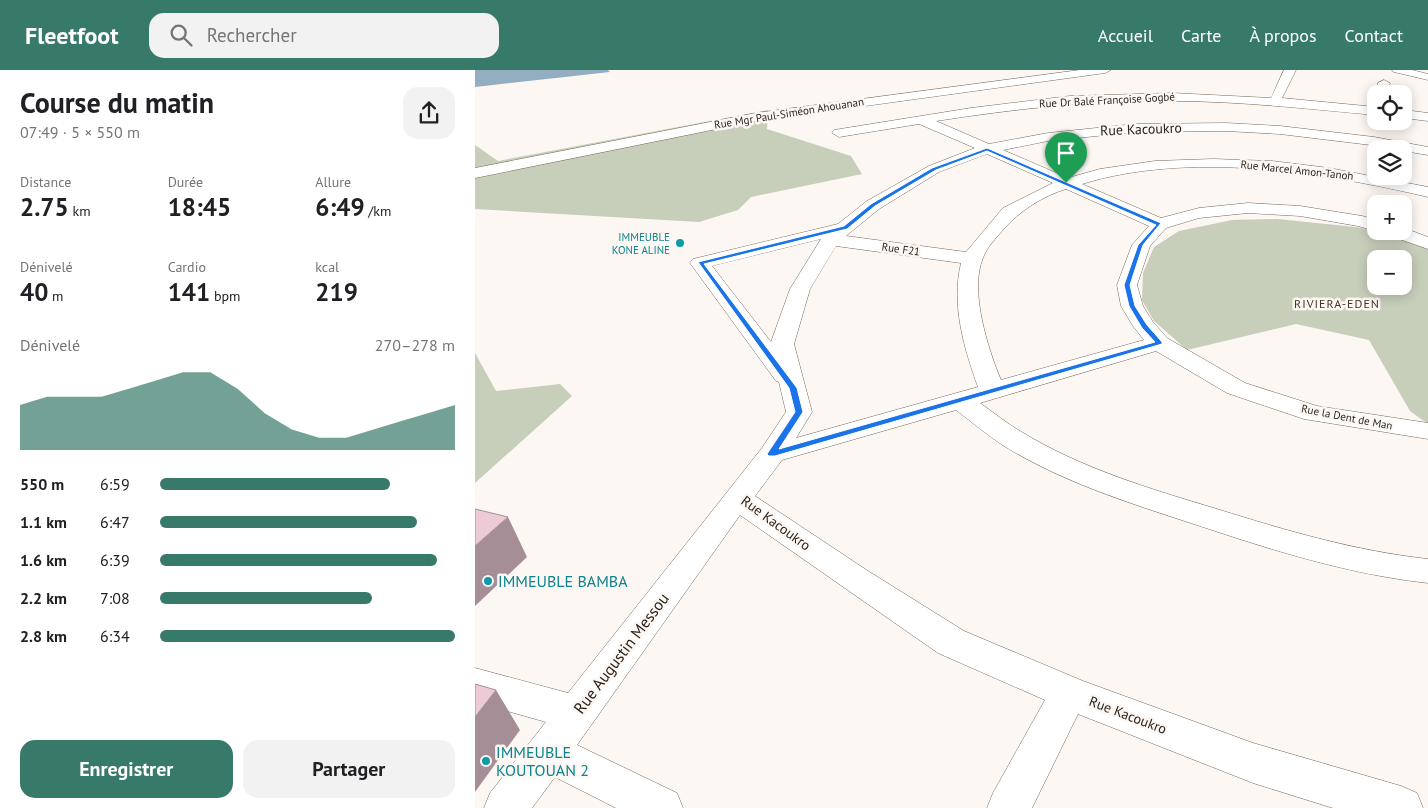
<!DOCTYPE html>
<html lang="fr">
<head>
<meta charset="utf-8">
<style>
  :root { --surface:#fff; --page:#f2f2f2; --text:#202124; --muted:#757577; --accent:#387a6a }
  body { margin:0; font-family:"PT Sans",sans-serif; background:var(--page); color:var(--text); height:100vh; display:flex; flex-direction:column; font-size:19px; white-space:nowrap }
  * { box-sizing:border-box; margin:0 }
  p { font-size:16px; color:var(--muted) }
  .icon { flex:none; width:28px; height:28px; fill:none; stroke:currentColor; stroke-width:2; stroke-linecap:round; stroke-linejoin:round }
  .map { position:relative; flex:1; overflow:hidden }
  .details { display:flex; flex-direction:column; background:var(--surface); width:475px }
  .details>* { flex:none }
  .fabs { position:absolute; left:892px; top:15px; display:grid; gap:10px }
  .fabs a { display:grid; place-items:center; width:45px; height:45px; border-radius:10px; background:var(--surface); box-shadow:0 2px 12px #0003; font-size:25px }
  .pin { position:absolute; display:grid; place-items:center; width:42px; height:42px; color:#fff; margin:-51px -21px; border-radius:50% 50% 50% 0; rotate:-45deg; box-shadow:0 0 5px #0007 }
  .pin .icon { rotate:45deg }
  .round { display:grid; place-items:center; flex:none; width:52px; height:52px; border-radius:15px; background:var(--page) }
  .summary { display:flex; align-items:center; justify-content:space-between; height:85px; padding:0 20px }
  h1 { font-size:28px; font-weight:800; line-height:38px }
  .metrics { display:grid; grid-template-columns:repeat(3,1fr); gap:8px; height:85px; padding:5px 20px }
  .metrics div { display:grid; align-content:center }
  .metrics b { font-size:25px; font-weight:800 }
  .metrics small { font-size:14px; font-weight:400 }
  .metrics p { font-size:14px }
  .chart { height:140px; padding:10px 20px }
  .chart p { display:flex; justify-content:space-between }
  .chart svg { width:100%; height:90px; margin-top:5px; fill:var(--accent); opacity:.7 }
  .cta { display:flex; gap:10px; margin-top:auto; padding:10px 20px }
  .cta a { flex:1; height:58px; border-radius:15px; background:var(--accent); color:#fff; font-size:20px; font-weight:800; line-height:58px; text-align:center }
  .cta a+a { background:var(--page); color:var(--text) }
  ul { padding:0 20px; list-style:none; font-size:16px }
  li { display:grid; grid-template-columns:80px 60px 1fr; align-items:center; height:38px }
  li i { height:12px; border-radius:6px; background:var(--accent) }
  header { display:flex; align-items:center; gap:30px; box-sizing:border-box; height:70px; padding:0 25px; background:var(--accent); color:#fff }
  header strong { font-size:24px }
  nav { display:flex; gap:28px; margin-inline-start:auto; font-size:18px }
  .search { width:350px; height:45px; background:var(--page); display:flex; align-items:center; gap:12px; box-sizing:border-box; padding:0 18px; border-radius:15px; color:var(--muted); font-size:19px }
  main { display:flex; flex:1; min-height:0 }
  .map>svg:first-child { display:block }
</style>
</head>
<body>
<header>
<strong>Fleetfoot</strong>
<div class="search"><svg class="icon" aria-label="search" viewBox="0 0 24 24"><circle cx="10" cy="10" r="6"/><path d="M15 15l6 6"/></svg>Rechercher</div>
<nav><a>Accueil</a><a>Carte</a><a>À propos</a><a>Contact</a></nav>
</header>
<main>
<section class="details">
<div class="summary"><div><h1>Course du matin</h1><p>07:49 · 5 × 550 m</p></div><a class="round"><svg class="icon" aria-label="share" viewBox="0 0 24 24"><path d="M12 15V3M7 8l5-5 5 5M5 13v7h14v-7"/></svg></a></div>
<div class="metrics">
<div><p>Distance</p><b>2.75<small> km</small></b></div>
<div><p>Durée</p><b>18:45</b></div>
<div><p>Allure</p><b>6:49<small> /km</small></b></div>
</div>
<div class="metrics">
<div><p>Dénivelé</p><b>40<small> m</small></b></div>
<div><p>Cardio</p><b>141<small> bpm</small></b></div>
<div><p>kcal</p><b>219</b></div>
</div>
<div class="chart"><p><span>Dénivelé</span>270–278 m</p>
<svg viewBox="0 0 160 44" preserveAspectRatio="none"><path d="M0 44V22L10 18L20 18L30 18L40 14L50 10L60 6L70 6L80 14L90 26L100 34L110 38L120 38L130 34L140 30L150 26L160 22V44z"/></svg>
</div>
<ul>
<li><b>550 m</b>6:59<i style="width:78%"></i></li>
<li><b>1.1 km</b>6:47<i style="width:87%"></i></li>
<li><b>1.6 km</b>6:39<i style="width:94%"></i></li>
<li><b>2.2 km</b>7:08<i style="width:72%"></i></li>
<li><b>2.8 km</b>6:34<i style="width:100%"></i></li>
</ul>
<div class="cta"><a>Enregistrer</a><a>Partager</a></div>
</section>
<div class="map">
<svg width="953" height="738" viewBox="0 0 953 738">
  <rect width="100%" height="100%" fill="#fcf7f3"/>
  <g fill="#c7ceba" fill-rule="evenodd">
    <polygon points="293,40 292,59 376,86 387,104 276,127 263,140 224,152 0,139 0,75 23,91"/>
    <path d="M802,149L881,157L901,161L953,176V354L935,341L894,270L821,254L712,280L679,251L667,230L668,203L679,177L704,161L757,150ZM901,189H929V216H901Z"/>
    <polygon points="0,283 21,321 85,314 97,326 0,413"/>
  </g>
  <polygon fill="#92aec0" points="0,0 133,0 135,2 0,17"/>
  <g fill="none" stroke-linecap="round" stroke-linejoin="round">
    <defs>
      <g id="minor">
        <polygon points="605,0 636,0 630,3 281,51 0,108 0,98 281,43"/>
        <path d="M809,0H821L807,28L901,37V45C833,39 765,31 696,31C617,30 539,39 461,51L514,74L573,63L660,54L751,53L805,56L899,67L953,77V85L929,81V79L805,64L751,61L660,62L573,71L528,80L593,108L625,99L680,91L738,89L797,91L854,98L953,117V127C847,102 714,81 607,114L686,148L724,138L773,133L825,136L887,146L901,150V161L883,156L825,146L773,143L724,148L691,158L675,176L662,215L668,236L678,252L692,268L770,313L842,336L953,353V369L829,349L752,323L681,281L505,333C518,342 531,353 545,361C605,398 675,419 742,439C812,461 881,481 953,489V513C880,505 810,484 740,461C668,437 594,416 529,376C512,365 497,352 481,340L307,390L280,426L393,501L489,561L608,611L778,673L926,716L942,723L948,738H858L778,713L603,644L557,738H512L518,723L570,630L463,583L265,445L102,675L202,723L208,738H141L80,707L57,738H9L15,723L71,652L0,632V598L93,623L287,378L311,342L304,312L301,311L218,197L215,193L218,189L363,154L392,131L454,96L500,78L444,54L364,67L357,63L359,60L496,38L595,26L697,23L796,28ZM512,84L578,113L528,138L491,182L371,166L404,139L464,102ZM591,119L674,156L657,175L642,215L646,236L658,256L669,270L526,310C513,279 494,220 508,188C512,177 521,168 528,160C544,141 568,126 591,119ZM346,169L315,219L296,272L237,196ZM361,176L486,193C476,235 489,278 503,317L321,368L337,342L319,274L335,219Z"/>
        <polygon points="917,0 937,0 953,4 953,10 919,2"/>
        <polygon points="909,10 915,13 912,24 901,24 901,26 900,24 903,13"/>
        <polygon points="929,40 953,43 953,51 929,48"/>
        <polygon points="929,158 953,167 953,179 913,165 910,161 929,161"/>
      </g>
    </defs>
    <use href="#minor" stroke="#7b6757" stroke-width="1"/>
    <use href="#minor" fill="#fff" fill-rule="evenodd"/>
  </g>
  <g fill="#a58e96">
    <polygon points="33,447 52,487 0,536 0,476"/>
    <polygon points="21,620 45,660 0,722 0,647"/>
  </g>
  <g fill="#eccbd7" stroke="#a58e96">
    <polygon points="0,439 33,447 0,476"/>
    <polygon points="0,614 21,620 0,647"/>
  </g>
  <path fill="#1a73e8" stroke="#fff" fill-rule="evenodd" d="M512,78L686,153L668,175L655,215L660,236L672,255L687,272V274L300,386H294L292,384L320,342L314,318L223,192L369,156L396,134L457,98ZM512,81L681,155L663,175L649,215L654,236L667,258L680,272L304,379L328,342L322,318L229,194L372,159L400,136L461,100Z"/>
  <g fill="#0f9aa8" stroke="#fcf7f3" stroke-width="2">
    <circle cx="205" cy="173" r="5"/>
    <circle cx="13" cy="511" r="5"/>
    <circle cx="11" cy="691" r="5"/>
  </g>
  <g text-anchor="middle" dominant-baseline="central" stroke-width="5" stroke-linejoin="round" paint-order="stroke">
    <g font-size="11" fill="#271e18" stroke="#fcf7f3">
      <text transform="translate(632 30) rotate(-3)">Rue Dr Balé Françoise Gogbé</text>
      <text transform="translate(314 43) rotate(-9)">Rue Mgr Paul-Siméon Ahouanan</text>
      <text transform="translate(822 100) rotate(6)">Rue Marcel Amon-Tanoh</text>
      <text transform="translate(426 179) rotate(8)">Rue F21</text>
      <text transform="translate(872 347) rotate(11)">Rue la Dent de Man</text>
    </g>
    <g font-size="11" fill="#0d838f" stroke="#fcf7f3" text-anchor="end">
      <text x="195" y="167">IMMEUBLE<tspan x="195" dy="13">KONE ALINE</tspan></text>
    </g>
    <g font-size="12" letter-spacing="1" fill="#443324" stroke="#fcf7f3">
      <text x="862" y="233">RIVIERA-EDEN</text>
    </g>
    <g font-size="14" fill="#271e18" stroke="#fcf7f3">
      <text transform="translate(666 59) rotate(-2)">Rue Kacoukro</text>
      <text transform="translate(301 453) rotate(36)">Rue Kacoukro</text>
      <text transform="translate(653 645) rotate(21)">Rue Kacoukro</text>
    </g>
    <g font-size="16" fill="#0d838f" stroke="#fcf7f3" text-anchor="start">
      <text x="23" y="511">IMMEUBLE BAMBA</text>
      <text x="21" y="682">IMMEUBLE<tspan x="21" dy="18">KOUTOUAN 2</tspan></text>
    </g>
    <g font-size="16" fill="#271e18" stroke="#fcf7f3">
      <text transform="translate(146 583) rotate(-53)">Rue Augustin Messou</text>
    </g>
  </g>
</svg>
<div class="fabs">
<a><svg class="icon" aria-label="locate" viewBox="0 0 24 24"><circle cx="12" cy="12" r="6"/><path d="M12 2v4M12 18v4M2 12h4M18 12h4"/></svg></a>
<a><svg class="icon" aria-label="layers" viewBox="0 0 24 24"><path d="M12 4l9 5-9 5-9-5zM3 14l9 5 9-5"/></svg></a>
<a>+</a>
<a>−</a>
</div>
<div class="pin" style="left:591px;top:113px;background:#1e9e55"><svg class="icon" aria-label="arrive" viewBox="0 0 24 24"><path d="M6 21V4h12l-3 4 3 4H6"/></svg></div>
</div>
</main>
</body>
</html>
